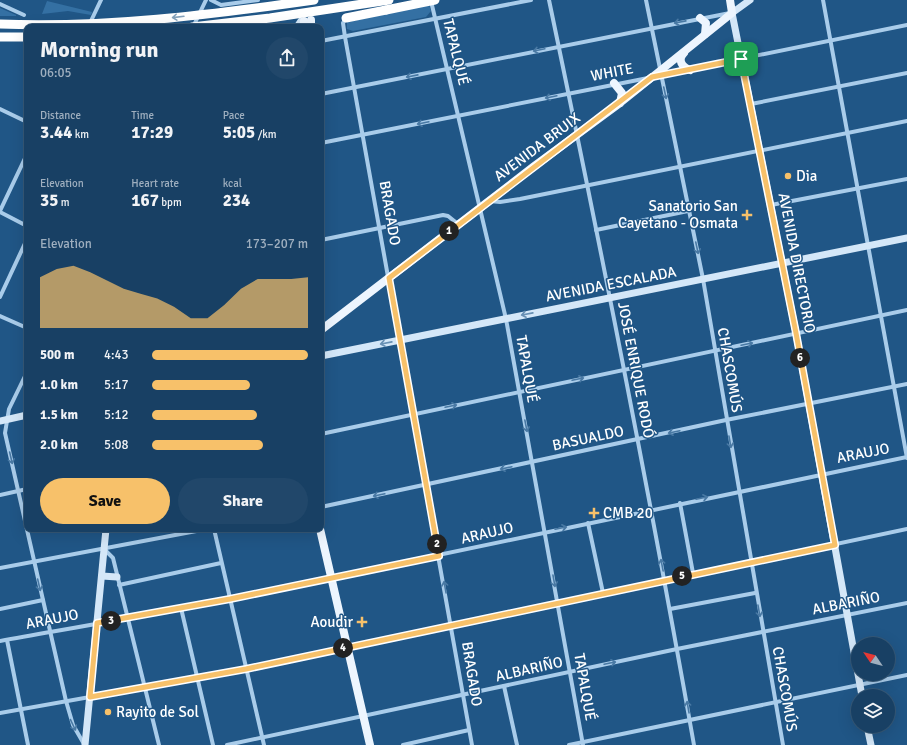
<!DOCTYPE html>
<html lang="en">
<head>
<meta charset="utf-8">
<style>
  :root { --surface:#184064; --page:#21476a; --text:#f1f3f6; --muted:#9fafbf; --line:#365978; --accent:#f7c16a }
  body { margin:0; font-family:Signika,sans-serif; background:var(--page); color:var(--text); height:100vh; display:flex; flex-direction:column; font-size:15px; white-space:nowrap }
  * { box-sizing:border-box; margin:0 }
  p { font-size:13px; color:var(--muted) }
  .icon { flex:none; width:22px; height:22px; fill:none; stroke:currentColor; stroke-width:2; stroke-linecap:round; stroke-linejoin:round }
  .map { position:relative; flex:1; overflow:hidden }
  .side { position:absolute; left:24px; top:24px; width:300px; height:508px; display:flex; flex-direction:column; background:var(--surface); border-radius:8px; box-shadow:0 4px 16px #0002,0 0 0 1px var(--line) }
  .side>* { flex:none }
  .needle { width:26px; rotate:305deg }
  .fabs { position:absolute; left:851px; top:637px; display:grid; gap:8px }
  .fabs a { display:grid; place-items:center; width:44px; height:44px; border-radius:50%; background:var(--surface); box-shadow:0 4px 16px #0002,0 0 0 1px var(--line); font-size:20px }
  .pin { position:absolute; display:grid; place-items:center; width:34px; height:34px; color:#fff; margin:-17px; border-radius:8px; box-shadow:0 2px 6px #0006 }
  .km { position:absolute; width:20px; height:20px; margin:-10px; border-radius:50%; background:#222; color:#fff; font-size:11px; line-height:20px; text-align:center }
  .round { display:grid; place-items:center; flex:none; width:42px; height:42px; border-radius:21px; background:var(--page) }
  .headline { display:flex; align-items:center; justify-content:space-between; height:68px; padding:0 16px }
  h1 { font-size:22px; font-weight:800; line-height:30px }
  .stats { display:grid; grid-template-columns:repeat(3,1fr); gap:6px; height:68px; padding:4px 16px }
  .stats div { display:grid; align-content:center }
  .stats b { font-size:17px; font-weight:800 }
  .stats small { font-size:11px; font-weight:400 }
  .stats p { font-size:11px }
  .chart { height:112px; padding:8px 16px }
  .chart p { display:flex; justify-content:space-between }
  .chart svg { width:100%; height:72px; margin-top:4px; fill:var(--accent); opacity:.7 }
  .primary-button { display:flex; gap:8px; margin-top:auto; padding:8px 16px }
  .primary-button a { flex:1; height:46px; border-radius:24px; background:var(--accent); color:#111; font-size:16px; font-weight:800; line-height:46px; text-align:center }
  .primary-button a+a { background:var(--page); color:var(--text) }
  ul { padding:0 16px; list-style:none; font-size:13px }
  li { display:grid; grid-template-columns:64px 48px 1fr; align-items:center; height:30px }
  li i { height:10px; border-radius:5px; background:var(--accent) }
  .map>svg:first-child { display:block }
</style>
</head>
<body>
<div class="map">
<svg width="907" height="745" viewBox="0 0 907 745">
  <rect width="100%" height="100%" fill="#205686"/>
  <g fill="#3470a3">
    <polygon points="47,1 92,12 91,15 68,11 42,14"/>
    <polygon points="429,5 431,11 426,17 353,31 347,29 347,22"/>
    <polygon points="0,8 16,15 16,16 0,16"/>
  </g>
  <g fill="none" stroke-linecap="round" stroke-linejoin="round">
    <g stroke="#a9ccea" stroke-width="4">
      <polyline points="211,0 221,5 258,0"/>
      <path d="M549,0C601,248 650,496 694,745"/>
      <polyline points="646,0 703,279 783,745"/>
      <polyline points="823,0 907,458"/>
      <polyline points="431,1 506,319 583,745"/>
      <polyline points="0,4 24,15"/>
      <polyline points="346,18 343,23 345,37 472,745"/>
      <polyline points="90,23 101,0"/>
      <polyline points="193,27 206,0"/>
      <polyline points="321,41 531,0"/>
      <polyline points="661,75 907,25"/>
      <polyline points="321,94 730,13"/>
      <polyline points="751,104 907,73"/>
      <polyline points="0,109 27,122"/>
      <polyline points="321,143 648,78"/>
      <polyline points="490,201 500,202 520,199 907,121"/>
      <polyline points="771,205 907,179"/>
      <polyline points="0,211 27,154"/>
      <polyline points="0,212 27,226"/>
      <polyline points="596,230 688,211"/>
      <polyline points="321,240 443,215 448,216 458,224"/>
      <polyline points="0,297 27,239"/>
      <polyline points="0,316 27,328"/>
      <polyline points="27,372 9,409 5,433 66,701 73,725 84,744"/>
      <polyline points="321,434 907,310"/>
      <polyline points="0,495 27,489"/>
      <polyline points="680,503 693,573"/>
      <polyline points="321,507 726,420 907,384"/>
      <polyline points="588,523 603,593"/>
      <polyline points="214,529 264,745"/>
      <polyline points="104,549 113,558 159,745"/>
      <polyline points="0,568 207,529"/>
      <polyline points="119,585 221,563"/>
      <polyline points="181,608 213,745"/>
      <polyline points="0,609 43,600"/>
      <polyline points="670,609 755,593"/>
      <polyline points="7,640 28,745"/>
      <path d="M0,641C78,627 156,614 233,598C458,553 682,502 907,457"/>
      <polyline points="504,686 517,745"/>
      <polyline points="0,713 247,669 907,529"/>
      <polyline points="227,745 677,649 907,603"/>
      <polyline points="403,745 469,730"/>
      <polyline points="569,745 907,675"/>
    </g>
    <g stroke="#d4e7f8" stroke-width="7">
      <polyline points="750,0 732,13 796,333 862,696"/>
      <polyline points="297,27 301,21"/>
      <polyline points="321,356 907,238"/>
      <polyline points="0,421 27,415"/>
      <polyline points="102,576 117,577"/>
      <polyline points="867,726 871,745"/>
      <polyline points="85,745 106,529"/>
    </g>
    <g stroke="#edf5fe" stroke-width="8">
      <polyline points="700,18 706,23 705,34"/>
      <polyline points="304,27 304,21"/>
      <polyline points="311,27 311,20"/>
      <path d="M684,53C677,60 682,67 690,70"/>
      <polyline points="614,83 622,93 620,103"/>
      <polyline points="321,330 533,167 620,103 732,13 730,0"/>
      <polyline points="320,529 370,745"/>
    </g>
    <g stroke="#fff" stroke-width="9">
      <polyline points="346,18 386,10"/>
      <polyline points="0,37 27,37"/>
    </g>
    <g stroke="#fff" stroke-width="9">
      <polyline points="386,10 435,0"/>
      <path d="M0,24C105,28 209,15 314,0"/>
      <polyline points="192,27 270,18 389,0"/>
    </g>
  </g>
  <defs><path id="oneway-shaft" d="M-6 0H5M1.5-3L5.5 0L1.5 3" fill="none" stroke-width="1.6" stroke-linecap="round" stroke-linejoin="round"/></defs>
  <use stroke="#84a2bc" href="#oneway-shaft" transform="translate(178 17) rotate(173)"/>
  <g stroke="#4979a4">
    <use href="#oneway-shaft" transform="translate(680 22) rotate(169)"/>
    <use href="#oneway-shaft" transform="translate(539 50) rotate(168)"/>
    <use href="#oneway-shaft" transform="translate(412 76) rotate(169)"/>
    <use href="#oneway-shaft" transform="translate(665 93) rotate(78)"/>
    <use href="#oneway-shaft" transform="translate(551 97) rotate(168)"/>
    <use href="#oneway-shaft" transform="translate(423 123) rotate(168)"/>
    <use href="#oneway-shaft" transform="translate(697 248) rotate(78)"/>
    <use href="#oneway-shaft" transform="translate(747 344) rotate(-12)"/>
    <use href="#oneway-shaft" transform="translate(578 379) rotate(-12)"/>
    <use href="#oneway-shaft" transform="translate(451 406) rotate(-12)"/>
    <use href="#oneway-shaft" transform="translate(526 426) rotate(79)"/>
    <use href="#oneway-shaft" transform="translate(674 432) rotate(168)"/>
    <use href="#oneway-shaft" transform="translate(730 442) rotate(80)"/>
    <use href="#oneway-shaft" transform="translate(11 458) rotate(77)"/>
    <use href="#oneway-shaft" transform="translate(506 468) rotate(168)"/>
    <use href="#oneway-shaft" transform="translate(379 495) rotate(168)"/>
    <use href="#oneway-shaft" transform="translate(702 498) rotate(-12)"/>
    <use href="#oneway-shaft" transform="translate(561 528) rotate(-12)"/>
    <use href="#oneway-shaft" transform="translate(662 565) rotate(-101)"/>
    <use href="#oneway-shaft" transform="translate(554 581) rotate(80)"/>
    <use href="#oneway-shaft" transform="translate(39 585) rotate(77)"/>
    <use href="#oneway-shaft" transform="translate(445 587) rotate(-100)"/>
    <use href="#oneway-shaft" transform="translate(759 611) rotate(80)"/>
    <use href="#oneway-shaft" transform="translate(610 663) rotate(-12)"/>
    <use href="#oneway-shaft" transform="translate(688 707) rotate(-100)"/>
    <use href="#oneway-shaft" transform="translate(73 725) rotate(65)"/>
  </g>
  <g stroke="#6890b4">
    <use href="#oneway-shaft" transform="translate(527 314) rotate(169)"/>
    <use href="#oneway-shaft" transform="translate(386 343) rotate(169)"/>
  </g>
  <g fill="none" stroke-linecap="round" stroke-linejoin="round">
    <defs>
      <polygon id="route" points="741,59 796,333 835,545 246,669 90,697 97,623 230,599 439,556 389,278 652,77"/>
    </defs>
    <use href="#route" stroke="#fff" stroke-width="8"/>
    <use href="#route" stroke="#f7c16a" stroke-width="5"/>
  </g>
  <g fill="#f7c16a" stroke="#205686" stroke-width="1.5">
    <circle cx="788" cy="176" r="4"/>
    <path d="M745 209h4v4h4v4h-4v4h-4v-4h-4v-4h4z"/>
    <path d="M592 507h4v4h4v4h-4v4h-4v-4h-4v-4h4z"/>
    <path d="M360 616h4v4h4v4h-4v4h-4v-4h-4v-4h4z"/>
    <circle cx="108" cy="712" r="4"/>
  </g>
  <g text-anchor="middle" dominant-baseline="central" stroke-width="3" stroke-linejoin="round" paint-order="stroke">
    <g font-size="15" fill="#fff" stroke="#205686">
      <text transform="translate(456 52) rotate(76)">TAPALQUÉ</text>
      <text transform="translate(612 72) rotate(-11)">WHITE</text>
      <text transform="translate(537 147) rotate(-37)">AVENIDA BRUIX</text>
      <text transform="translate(390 213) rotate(80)">BRAGADO</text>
      <text transform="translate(797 263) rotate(79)">AVENIDA DIRECTORIO</text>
      <text transform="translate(611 284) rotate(-11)">AVENIDA ESCALADA</text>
      <text transform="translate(527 369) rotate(80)">TAPALQUÉ</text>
      <text transform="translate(636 370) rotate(79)">JOSÉ ENRIQUE RODÓ</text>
      <text transform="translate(730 370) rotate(80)">CHASCOMÚS</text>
      <text transform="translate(588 438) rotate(-12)">BASUALDO</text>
      <text transform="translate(863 453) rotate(-11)">ARAUJO</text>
      <text transform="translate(487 533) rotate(-13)">ARAUJO</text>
      <text transform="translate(846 603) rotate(-11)">ALBARIÑO</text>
      <text transform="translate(52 619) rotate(-11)">ARAUJO</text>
      <text transform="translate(529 669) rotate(-13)">ALBARIÑO</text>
      <text transform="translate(472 674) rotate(81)">BRAGADO</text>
      <text transform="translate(585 687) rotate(80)">TAPALQUÉ</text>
      <text transform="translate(785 689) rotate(80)">CHASCOMÚS</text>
    </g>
    <g font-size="15" fill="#fff" stroke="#205686" text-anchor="start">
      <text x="796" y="176">Dia</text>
      <text x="738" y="206" text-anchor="end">Sanatorio San<tspan x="738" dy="17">Cayetano - Osmata</tspan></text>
      <text x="603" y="513">CMB 20</text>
      <text x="353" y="622" text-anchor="end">Aoudir</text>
      <text x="116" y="712">Rayito de Sol</text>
    </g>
  </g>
</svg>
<div class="fabs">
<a><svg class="needle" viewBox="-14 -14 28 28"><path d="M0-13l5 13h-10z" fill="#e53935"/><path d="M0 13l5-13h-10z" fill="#9fafbf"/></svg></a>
<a><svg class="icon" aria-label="layers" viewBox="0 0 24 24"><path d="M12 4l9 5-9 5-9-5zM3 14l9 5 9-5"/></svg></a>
</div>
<div class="pin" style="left:741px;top:59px;background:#1e9e55"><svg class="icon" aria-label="arrive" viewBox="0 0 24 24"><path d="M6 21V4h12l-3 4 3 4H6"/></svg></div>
<b class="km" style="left:449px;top:231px">1</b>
<b class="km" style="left:437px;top:544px">2</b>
<b class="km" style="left:111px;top:621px">3</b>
<b class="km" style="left:343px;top:648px">4</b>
<b class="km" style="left:682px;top:576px">5</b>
<b class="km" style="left:800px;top:358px">6</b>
<section class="side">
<div class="headline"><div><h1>Morning run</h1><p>06:05</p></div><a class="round"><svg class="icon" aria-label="share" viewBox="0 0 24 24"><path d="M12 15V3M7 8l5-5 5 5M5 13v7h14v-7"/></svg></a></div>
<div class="stats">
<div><p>Distance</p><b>3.44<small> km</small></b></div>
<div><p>Time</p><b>17:29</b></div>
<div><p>Pace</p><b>5:05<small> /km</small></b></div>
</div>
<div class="stats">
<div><p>Elevation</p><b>35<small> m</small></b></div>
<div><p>Heart rate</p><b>167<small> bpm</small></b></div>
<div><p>kcal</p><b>234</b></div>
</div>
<div class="chart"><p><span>Elevation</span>173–207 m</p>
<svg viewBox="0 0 160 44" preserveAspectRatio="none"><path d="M0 44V13L10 8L20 6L30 10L40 15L50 20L60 23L70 26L80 31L90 38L100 38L110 30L120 20L130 14L140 14L150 14L160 13V44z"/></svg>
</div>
<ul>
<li><b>500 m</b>4:43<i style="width:100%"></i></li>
<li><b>1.0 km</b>5:17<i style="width:63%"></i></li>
<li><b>1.5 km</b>5:12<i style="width:67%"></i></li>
<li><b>2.0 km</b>5:08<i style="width:71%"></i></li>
</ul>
<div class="primary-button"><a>Save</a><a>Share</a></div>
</section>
</div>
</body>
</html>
